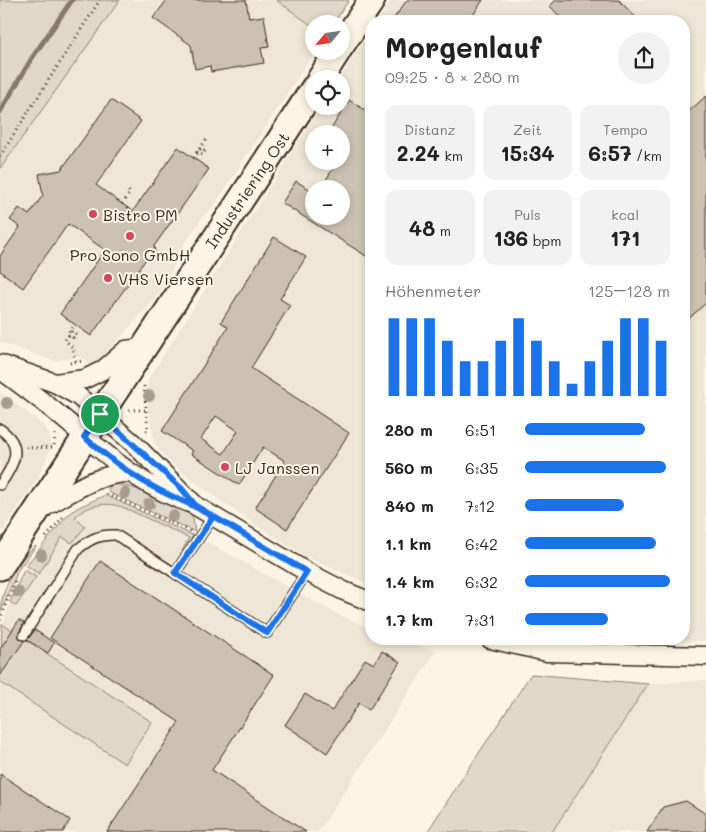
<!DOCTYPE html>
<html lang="de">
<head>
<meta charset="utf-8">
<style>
  :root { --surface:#fff; --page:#f2f2f2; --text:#222; --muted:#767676; --accent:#1a73e8 }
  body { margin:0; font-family:Mali,sans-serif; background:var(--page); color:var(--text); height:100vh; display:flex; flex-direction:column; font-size:19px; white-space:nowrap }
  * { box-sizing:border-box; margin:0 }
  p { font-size:16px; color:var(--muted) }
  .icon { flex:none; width:28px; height:28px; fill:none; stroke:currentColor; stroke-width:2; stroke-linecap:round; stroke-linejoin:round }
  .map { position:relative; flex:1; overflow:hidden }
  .drawer { position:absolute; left:365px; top:15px; width:325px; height:630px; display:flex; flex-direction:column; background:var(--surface); border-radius:20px; box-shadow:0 2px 8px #0003 }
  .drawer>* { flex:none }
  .needle { width:32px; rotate:241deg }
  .tools { position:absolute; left:305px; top:15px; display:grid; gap:10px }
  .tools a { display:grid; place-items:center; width:45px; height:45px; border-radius:50%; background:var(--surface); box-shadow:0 2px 8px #0003; font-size:25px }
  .pin { position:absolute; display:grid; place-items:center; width:42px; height:42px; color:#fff; margin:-21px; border:2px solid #fff; border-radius:50%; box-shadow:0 1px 5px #0007 }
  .round { display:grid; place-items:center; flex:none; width:52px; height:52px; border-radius:26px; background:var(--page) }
  .headline { display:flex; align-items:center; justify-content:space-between; height:85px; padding:0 20px }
  h1 { font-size:28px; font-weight:700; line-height:38px }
  .metrics { display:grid; grid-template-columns:repeat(3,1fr); gap:8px; height:85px; padding:5px 20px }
  .metrics div { display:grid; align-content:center; border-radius:12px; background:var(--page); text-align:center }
  .metrics b { font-size:21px; font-weight:700 }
  .metrics small { font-size:14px; font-weight:400 }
  .metrics p { font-size:14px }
  .chart { height:140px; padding:10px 20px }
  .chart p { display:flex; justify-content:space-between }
  .chart svg { width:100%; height:90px; margin-top:5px; stroke:var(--accent); stroke-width:6 }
  ul { padding:0 20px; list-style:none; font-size:16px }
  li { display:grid; grid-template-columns:80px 60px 1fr; align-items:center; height:38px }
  li i { height:12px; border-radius:6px; background:var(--accent) }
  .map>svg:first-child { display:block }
</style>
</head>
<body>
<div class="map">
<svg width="706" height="832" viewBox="0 0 706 832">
  <rect width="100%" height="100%" fill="#fcf5e5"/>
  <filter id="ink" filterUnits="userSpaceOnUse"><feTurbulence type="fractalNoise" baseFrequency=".02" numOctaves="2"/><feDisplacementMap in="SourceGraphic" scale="10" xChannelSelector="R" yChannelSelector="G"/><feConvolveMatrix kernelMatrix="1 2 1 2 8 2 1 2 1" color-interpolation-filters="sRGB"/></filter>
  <g filter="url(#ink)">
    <g fill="#eee6d6" fill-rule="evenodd">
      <polygon points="120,0 276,0 314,27 315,51 214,206 202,218 182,247 168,279 154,300 102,358 90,364 83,358 78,357 54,361 0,342 0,169"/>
      <polygon points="392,0 706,0 706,641 621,643 584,639 684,639 684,21 378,21"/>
      <path d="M371,31V585L304,556L242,516L180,471L162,454L154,442L146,394L149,378L321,106H341V79H339ZM314,134H341V161H314ZM314,189H341V216H314Z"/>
      <polygon points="0,392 40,422 49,434 51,447 38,478 0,535"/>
      <polygon points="105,495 189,532 331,611 371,629 371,639 399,639 436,651 318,832 0,832 0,682 125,764 152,723 2,624 28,563 70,515 99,501"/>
      <polygon points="706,680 706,832 552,832 648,684"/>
    </g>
    <g fill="#e0d8c8" stroke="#8e8173">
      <polygon points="0,0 120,0 0,169"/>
      <polygon points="276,0 349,0 333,24 314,24 314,27"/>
      <path d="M111,484C138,485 166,502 189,514L193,518L195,532L110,493L108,490Z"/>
      <path d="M105,495L194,536L185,551H182L189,538L125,508C107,501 89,504 75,517L85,527L72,543L62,537L39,574L26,565L68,515L77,508Z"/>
      <path d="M36,546L18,570L0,614C0,592 17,558 36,546Z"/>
      <polygon points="24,570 36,577 16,606 10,602"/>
      <polygon points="2,624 152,722 125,764 0,682"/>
      <polygon points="531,674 648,684 552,832 427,832"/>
    </g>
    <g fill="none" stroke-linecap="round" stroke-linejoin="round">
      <polyline stroke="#85796b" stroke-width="5" points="0,112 32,58 72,0"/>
    </g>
    <g fill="#ccc2b3" stroke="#3b2a1e" fill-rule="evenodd">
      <polygon points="167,0 246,0 249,18 264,16 269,47 261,48 264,63 211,72 210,66 195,69 191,45 153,18"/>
      <polygon points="407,0 483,0 469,21 392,21"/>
      <polygon points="556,0 619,0 639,21 564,21 550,6"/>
      <polygon points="706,96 706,303 684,323 684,116"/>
      <polygon points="111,100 141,121 96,185 122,204 133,211 178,147 209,169 154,246 156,257 146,259 91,336 60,314 105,250 68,224 23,288 0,271 0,256 20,227 10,220 19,208 29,215 43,195 39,174 61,170"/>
      <polygon points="349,100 371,114 371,259 282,203 296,181 314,192 314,216 341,216 341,189 320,189 338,161 341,161 341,134 328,134"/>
      <path d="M274,237L306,257L280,299L290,305L251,368L349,433L287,529L255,508L285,461L263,447L239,485L191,454L193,451L162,431L228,327L221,322ZM216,416L238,431L223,454L201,439Z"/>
      <polygon points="100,561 274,675 212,770 306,832 107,832 179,722 50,638"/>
      <polygon points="19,620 24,623 18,635 24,641 0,676 0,649"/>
      <polygon points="35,630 54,643 48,653 27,640"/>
      <polygon points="382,651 400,662 369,710 359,703 327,753 285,725 305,694 332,711 365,659 374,664"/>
      <polygon points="0,774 70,820 63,832 0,832"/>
      <polygon points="686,801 706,814 706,832 647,832 663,807"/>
    </g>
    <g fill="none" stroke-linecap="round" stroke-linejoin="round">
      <defs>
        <g id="lane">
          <path d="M0,429C25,446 14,465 0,485"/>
          <polyline points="175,573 213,517"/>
          <path d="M24,635L78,549C90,539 100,534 116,535L267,633L307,572"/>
        </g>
        <g id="street">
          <polyline points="0,364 55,383 78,396 133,443 196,506 307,572 344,591 371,602"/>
          <path d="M0,369C21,385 43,401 64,419C107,455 140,487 195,505"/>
          <polyline points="55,383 85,379 103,370 126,350 142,348"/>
          <path d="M39,510C69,495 94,474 128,473"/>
          <polyline points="490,639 547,652 706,656"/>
        </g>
        <g id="secondary">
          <polyline points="341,46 372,0"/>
          <polyline points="320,79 338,51"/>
          <polyline points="0,567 314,88"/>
        </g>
      </defs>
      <use href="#lane" stroke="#3b2a1e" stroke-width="12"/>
      <use href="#street" stroke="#3b2a1e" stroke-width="21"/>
      <use href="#secondary" stroke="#3b2a1e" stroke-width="29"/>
      <g stroke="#3b2a1e" stroke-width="3" stroke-dasharray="1 4" stroke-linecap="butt">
        <polyline points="205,151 202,155 197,152 207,139"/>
        <polyline points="0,156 100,0"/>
        <polyline points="122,204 130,193 126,188"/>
        <polyline points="69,332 75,325"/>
        <polyline points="73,338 76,334 72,331 65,340 73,348 76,361"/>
        <polyline points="70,363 83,361"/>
        <polyline points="144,386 148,430 144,432"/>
        <polyline points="129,410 145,410"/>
        <polyline points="26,448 54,447 55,434"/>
        <polyline points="107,494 190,531"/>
        <polyline points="46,537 63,517"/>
        <polyline points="0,620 15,581"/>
      </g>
      <use href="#lane" stroke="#fcf5e5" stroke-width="9"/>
      <use href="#street" stroke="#fcf5e5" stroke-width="18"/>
      <use href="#secondary" stroke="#fcf5e5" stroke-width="25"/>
      <g stroke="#3b2a1e" stroke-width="3" stroke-dasharray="1 4" stroke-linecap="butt">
        <polyline points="194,158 201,148 205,151"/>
        <polyline points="68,335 73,338"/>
      </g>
    </g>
    <g fill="#a89e8f">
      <circle cx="149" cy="396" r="6"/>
      <circle cx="7" cy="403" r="6"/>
      <circle cx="125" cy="493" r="6"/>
      <circle cx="149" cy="504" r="6"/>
      <circle cx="173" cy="516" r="6"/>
      <circle cx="41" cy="555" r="6"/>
      <circle cx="18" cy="592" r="6"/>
    </g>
  </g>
  <g fill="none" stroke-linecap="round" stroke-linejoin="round" filter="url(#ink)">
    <defs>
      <path id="route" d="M100,414L84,437C108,457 130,475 157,489C176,499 195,505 213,517L175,573L267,633L307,572L196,506L182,489L100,414"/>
    </defs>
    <use href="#route" stroke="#fff" stroke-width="10"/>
    <use href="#route" stroke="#1a73e8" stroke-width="6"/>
  </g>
  <g fill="#d1495b" stroke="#fcf5e5" stroke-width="2">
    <circle cx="93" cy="214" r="5"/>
    <circle cx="130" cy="236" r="5"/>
    <circle cx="108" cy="278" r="5"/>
    <circle cx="225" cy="467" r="5"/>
  </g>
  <g text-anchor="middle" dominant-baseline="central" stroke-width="4" stroke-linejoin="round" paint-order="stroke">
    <g font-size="16" fill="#3b2a1e" stroke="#fcf5e5">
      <text transform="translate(247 190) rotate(-56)">Industriering Ost</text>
    </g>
    <g font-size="16" fill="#3b2a1e" stroke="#fcf5e5" text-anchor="start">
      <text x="103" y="214">Bistro PM</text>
      <text x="130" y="254" text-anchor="middle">Pro Sono GmbH</text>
      <text x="118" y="278">VHS Viersen</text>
      <text x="235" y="467">LJ Janssen</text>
    </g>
  </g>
</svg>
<div class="tools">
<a><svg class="needle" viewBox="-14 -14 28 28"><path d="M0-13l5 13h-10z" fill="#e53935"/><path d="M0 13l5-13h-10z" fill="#767676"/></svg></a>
<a><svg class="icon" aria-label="locate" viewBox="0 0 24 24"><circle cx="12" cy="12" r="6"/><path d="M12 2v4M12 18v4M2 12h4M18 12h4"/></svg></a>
<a>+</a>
<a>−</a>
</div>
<div class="pin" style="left:100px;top:414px;background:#1e9e55"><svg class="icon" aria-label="arrive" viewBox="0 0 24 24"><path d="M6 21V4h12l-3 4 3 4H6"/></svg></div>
<section class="drawer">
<div class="headline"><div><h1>Morgenlauf</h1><p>09:25 · 8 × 280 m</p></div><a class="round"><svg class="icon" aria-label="share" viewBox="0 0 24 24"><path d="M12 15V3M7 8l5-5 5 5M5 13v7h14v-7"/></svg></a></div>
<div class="metrics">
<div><p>Distanz</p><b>2.24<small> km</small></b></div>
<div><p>Zeit</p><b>15:34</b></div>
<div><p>Tempo</p><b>6:57<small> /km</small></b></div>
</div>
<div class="metrics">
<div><b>48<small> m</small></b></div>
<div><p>Puls</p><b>136<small> bpm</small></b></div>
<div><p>kcal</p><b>171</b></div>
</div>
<div class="chart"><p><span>Höhenmeter</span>125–128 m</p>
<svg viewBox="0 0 160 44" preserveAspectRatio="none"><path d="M5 44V6M15 44V6M25 44V6M35 44V17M45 44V27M55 44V27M65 44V17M75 44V6M85 44V17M95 44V27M105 44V38M115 44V27M125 44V17M135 44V6M145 44V6M155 44V17"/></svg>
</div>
<ul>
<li><b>280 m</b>6:51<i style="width:83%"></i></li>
<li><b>560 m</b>6:35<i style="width:97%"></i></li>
<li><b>840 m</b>7:12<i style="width:68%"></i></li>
<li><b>1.1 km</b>6:42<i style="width:90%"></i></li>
<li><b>1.4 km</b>6:32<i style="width:100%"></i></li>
<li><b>1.7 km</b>7:31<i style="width:57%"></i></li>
</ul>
</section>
</div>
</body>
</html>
